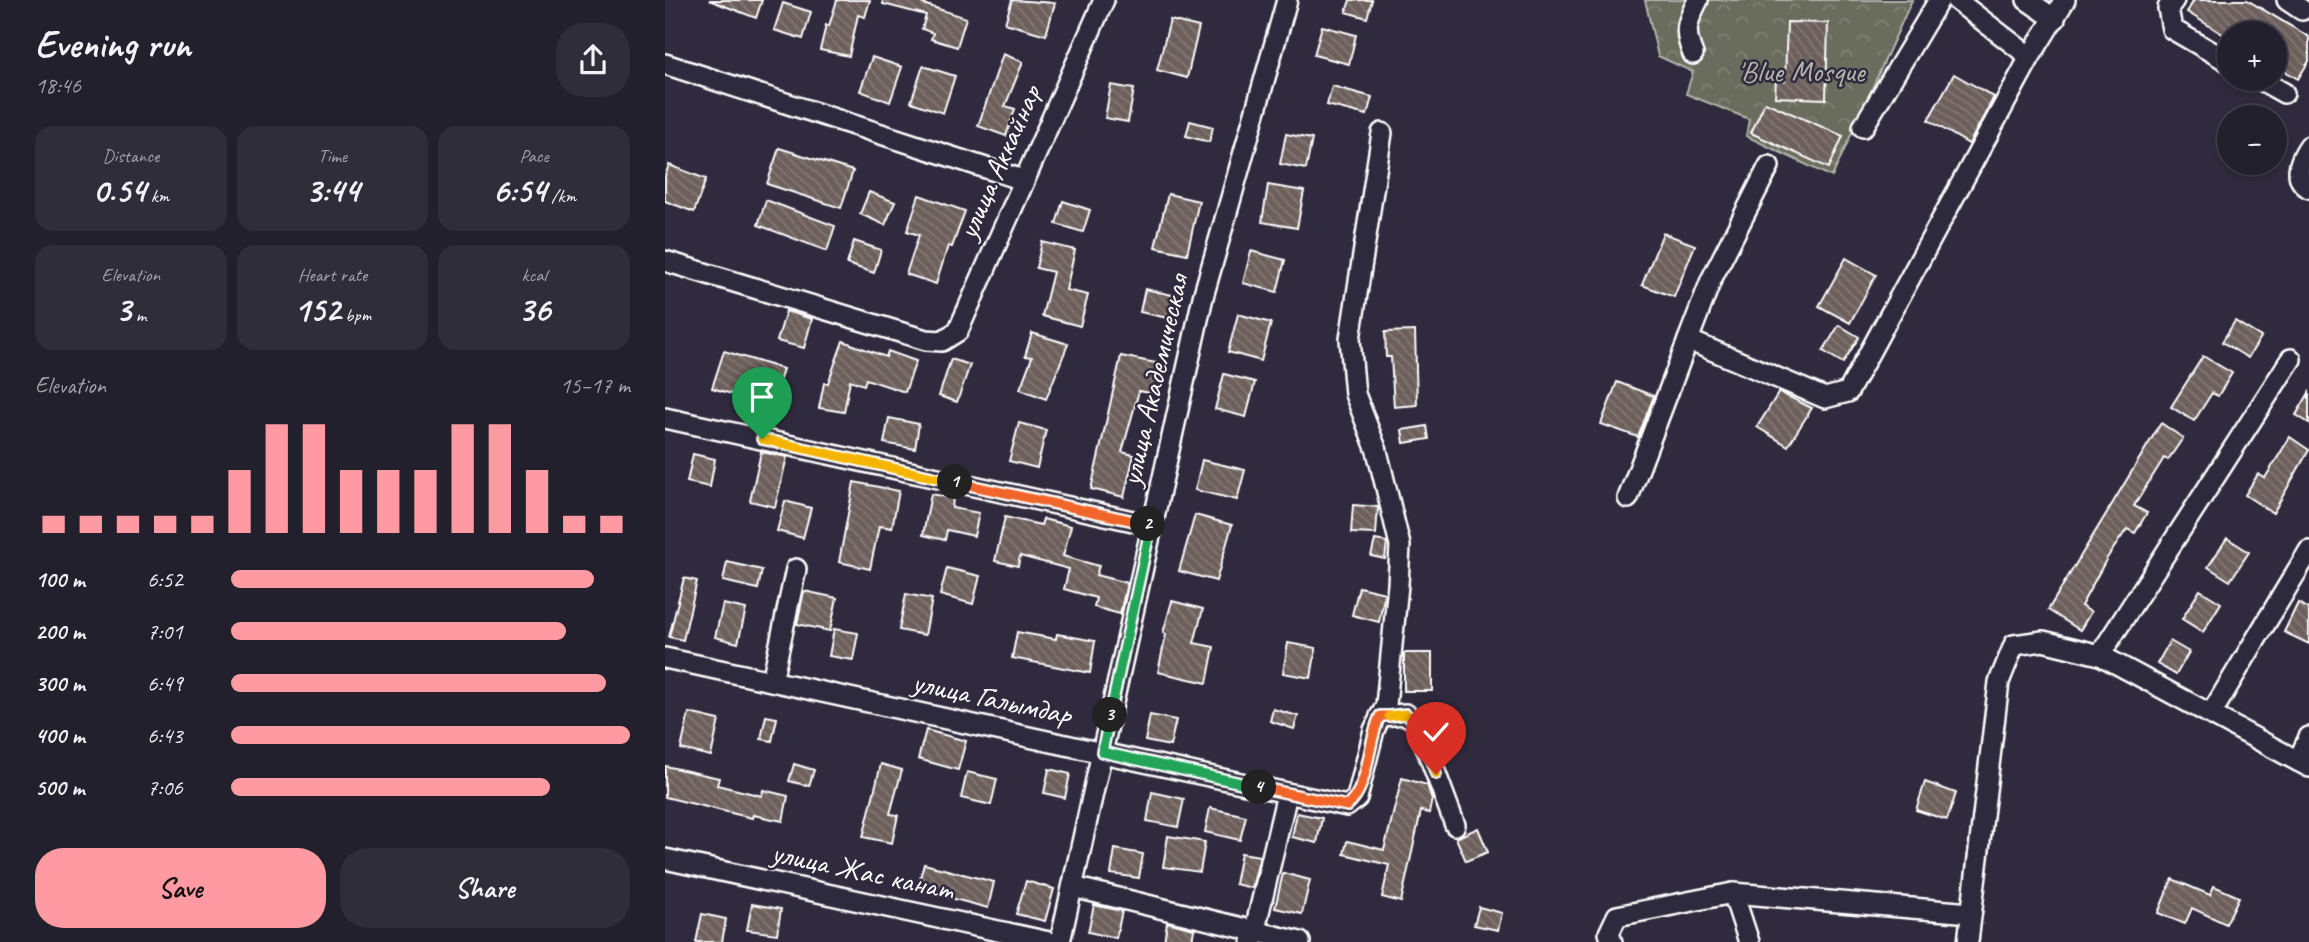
<!DOCTYPE html>
<html lang="en">
<head>
<meta charset="utf-8">
<style>
  :root { --surface:#23202e; --page:#2f2d3a; --text:#f1f3f6; --muted:#a3a3aa; --line:#403e4a; --accent:#ff9aa2 }
  body { margin:0; font-family:Caveat,sans-serif; background:var(--page); color:var(--text); height:100vh; display:flex; flex-direction:column; font-size:26px; white-space:nowrap }
  * { box-sizing:border-box; margin:0 }
  p { font-size:23px; color:var(--muted) }
  .icon { flex:none; width:38px; height:38px; fill:none; stroke:currentColor; stroke-width:2; stroke-linecap:round; stroke-linejoin:round }
  .map { position:relative; flex:1; overflow:hidden }
  .details { display:flex; flex-direction:column; background:var(--surface); width:665px }
  .details>* { flex:none }
  .buttons { position:absolute; left:1552px; top:21px; display:grid; gap:14px }
  .buttons a { display:grid; place-items:center; width:70px; height:70px; border-radius:50%; background:var(--surface); box-shadow:0 4px 10px #0003,0 0 0 2px var(--line); font-size:35px }
  .pin { position:absolute; display:grid; place-items:center; width:60px; height:60px; color:#fff; margin:-72px -30px; border-radius:50% 50% 50% 0; rotate:-45deg; box-shadow:0 0 7px #0007 }
  .pin .icon { rotate:45deg }
  .km { position:absolute; width:35px; height:35px; margin:-18px; border-radius:50%; background:#222; color:#fff; font-size:19px; line-height:35px; text-align:center }
  .round { display:grid; place-items:center; flex:none; width:74px; height:74px; border-radius:28px; background:var(--page) }
  .head { display:flex; align-items:center; justify-content:space-between; height:119px; padding:0 35px }
  h1 { font-size:38px; font-weight:800; line-height:52px }
  .metrics { display:grid; grid-template-columns:repeat(3,1fr); gap:10px; height:119px; padding:7px 35px }
  .metrics div { display:grid; align-content:center; border-radius:18px; background:var(--page); text-align:center }
  .metrics b { font-size:35px; font-weight:800 }
  .metrics small { font-size:19px; font-weight:400 }
  .metrics p { font-size:19px }
  .chart { height:196px; padding:14px 35px }
  .chart p { display:flex; justify-content:space-between }
  .chart svg { width:100%; height:126px; margin-top:7px; stroke:var(--accent); stroke-width:6 }
  .primary-button { display:flex; gap:14px; margin-top:auto; padding:14px 35px }
  .primary-button a { flex:1; height:80px; border-radius:28px; background:var(--accent); color:#111; font-size:28px; font-weight:800; line-height:80px; text-align:center }
  .primary-button a+a { background:var(--page); color:var(--text) }
  ul { padding:0 35px; list-style:none; font-size:23px }
  li { display:grid; grid-template-columns:112px 84px 1fr; align-items:center; height:52px }
  li i { height:18px; border-radius:9px; background:var(--accent) }
  main { display:flex; flex:1; min-height:0 }
  .map>svg:first-child { display:block }
</style>
</head>
<body>
<main>
<section class="details">
<div class="head"><div><h1>Evening run</h1><p>18:46</p></div><a class="round"><svg class="icon" aria-label="share" viewBox="0 0 24 24"><path d="M12 15V3M7 8l5-5 5 5M5 13v7h14v-7"/></svg></a></div>
<div class="metrics">
<div><p>Distance</p><b>0.54<small> km</small></b></div>
<div><p>Time</p><b>3:44</b></div>
<div><p>Pace</p><b>6:54<small> /km</small></b></div>
</div>
<div class="metrics">
<div><p>Elevation</p><b>3<small> m</small></b></div>
<div><p>Heart rate</p><b>152<small> bpm</small></b></div>
<div><p>kcal</p><b>36</b></div>
</div>
<div class="chart"><p><span>Elevation</span>15–17 m</p>
<svg viewBox="0 0 160 44" preserveAspectRatio="none"><path d="M5 44V38M15 44V38M25 44V38M35 44V38M45 44V38M55 44V22M65 44V6M75 44V6M85 44V22M95 44V22M105 44V22M115 44V6M125 44V6M135 44V22M145 44V38M155 44V38"/></svg>
</div>
<ul>
<li><b>100 m</b>6:52<i style="width:91%"></i></li>
<li><b>200 m</b>7:01<i style="width:84%"></i></li>
<li><b>300 m</b>6:49<i style="width:94%"></i></li>
<li><b>400 m</b>6:43<i style="width:100%"></i></li>
<li><b>500 m</b>7:06<i style="width:80%"></i></li>
</ul>
<div class="primary-button"><a>Save</a><a>Share</a></div>
</section>
<div class="map">
<svg width="1644" height="942" viewBox="0 0 1644 942">
  <defs>
    <pattern id="forest-crowns" width="20" height="18" patternUnits="userSpaceOnUse" patternTransform="scale(1.75)"><rect width="20" height="18" fill="#6a6c5d"/><path d="M2 6a3 3 0 1 1 6 0M12 15a3 3 0 1 1 6 0" fill="none" stroke="#808275"/></pattern>
    <pattern id="building-back-hatch" width="6" height="6" patternUnits="userSpaceOnUse" patternTransform="scale(1.75)"><rect width="6" height="6" fill="#6d605c"/><path d="M-1 5l2 2M0 0l6 6M5-1l2 2" fill="none" stroke="#837874"/></pattern>
  </defs>
  <rect width="100%" height="100%" fill="#2f2a3d"/>
  <filter id="ink" filterUnits="userSpaceOnUse"><feTurbulence type="fractalNoise" baseFrequency=".0143" numOctaves="2"/><feDisplacementMap in="SourceGraphic" scale="14" xChannelSelector="R" yChannelSelector="G"/><feConvolveMatrix kernelMatrix="1 2 1 2 8 2 1 2 1" color-interpolation-filters="sRGB"/></filter>
  <g filter="url(#ink)">
    <polygon fill="url(#forest-crowns)" stroke="#b4b6ae" stroke-width="2" points="980,0 1247,0 1167,177 1081,136 1084,119 1021,94 1028,72 993,56"/>
    <g fill="url(#building-back-hatch)" stroke="#fff" stroke-width="2">
      <polygon points="44,0 97,0 91,18"/>
      <polygon points="172,0 205,0 200,17 193,15 184,56 155,50 161,25 164,26"/>
      <polygon points="218,0 259,0 258,4 301,18 292,47 266,39 268,33 257,29 261,15 218,4"/>
      <polygon points="347,0 390,3 381,35 340,23"/>
      <polygon points="685,0 707,0 702,18 681,12"/>
      <polygon points="1529,0 1582,0 1644,37 1644,61 1633,79 1610,65 1610,33 1564,33 1564,38 1522,12"/>
      <polygon points="118,3 146,12 138,39 109,30"/>
      <polygon points="505,20 534,27 522,78 492,70"/>
      <polygon points="1122,22 1163,23 1161,99 1110,97 1111,80 1120,81"/>
      <polygon points="657,26 691,35 684,64 649,55"/>
      <polygon points="338,54 358,62 340,106 350,109 341,136 313,126"/>
      <polygon points="207,57 237,67 225,102 195,91"/>
      <polygon points="258,66 290,76 278,113 246,102"/>
      <polygon points="1289,74 1329,97 1304,144 1263,120"/>
      <polygon points="446,85 469,89 463,122 440,118"/>
      <polygon points="667,86 707,97 702,115 662,105"/>
      <polygon points="1100,102 1178,136 1164,168 1086,133"/>
      <polygon points="525,121 548,127 544,142 521,136"/>
      <polygon points="621,134 647,139 641,169 615,164"/>
      <polygon points="114,148 188,171 176,208 102,184"/>
      <polygon points="4,165 41,179 29,212 0,201 0,176"/>
      <polygon points="603,185 639,191 632,228 597,222"/>
      <polygon points="204,192 230,202 220,225 195,214"/>
      <polygon points="503,194 534,201 522,254 490,247"/>
      <polygon points="254,195 300,211 287,247 283,246 271,284 241,274 254,235 242,231"/>
      <polygon points="101,200 170,226 162,251 93,225"/>
      <polygon points="398,201 425,210 418,232 391,224"/>
      <polygon points="998,233 1030,245 1009,297 977,285"/>
      <polygon points="189,241 216,250 209,273 182,264"/>
      <polygon points="377,242 410,250 401,290 423,295 415,326 377,316 388,272 371,268"/>
      <polygon points="586,251 620,260 612,292 578,283"/>
      <polygon points="1181,258 1211,275 1185,323 1154,306"/>
      <polygon points="480,289 512,296 507,319 475,312"/>
      <polygon points="121,311 147,319 139,348 112,341"/>
      <polygon points="573,314 606,323 596,361 563,352"/>
      <polygon points="1570,321 1596,337 1583,358 1557,342"/>
      <polygon points="1174,325 1194,337 1178,363 1158,351"/>
      <polygon points="750,331 752,405 729,407 726,357 721,357 720,332"/>
      <polygon points="367,333 403,344 381,399 355,389 367,357 360,356"/>
      <polygon points="178,341 221,357 223,351 251,361 240,392 201,379 199,385 185,380 179,412 154,408 159,383 163,383"/>
      <polygon points="59,351 118,369 107,406 47,388"/>
      <polygon points="456,356 496,364 490,394 474,391 457,452 469,455 459,497 426,489"/>
      <polygon points="1538,356 1567,373 1553,396 1547,393 1529,421 1506,407"/>
      <polygon points="286,359 305,365 292,402 274,396"/>
      <polygon points="559,374 590,382 581,417 550,409"/>
      <polygon points="952,382 989,396 973,437 936,424"/>
      <polygon points="1114,392 1147,408 1123,446 1092,427"/>
      <polygon points="1644,393 1644,423 1631,415"/>
      <polygon points="224,418 254,424 250,449 219,443"/>
      <polygon points="354,423 381,430 372,468 344,461"/>
      <polygon points="1496,423 1518,438 1503,460 1499,458 1469,506 1482,513 1470,533 1462,529 1442,558 1416,606 1426,612 1415,630 1383,610"/>
      <polygon points="762,426 764,439 739,443 737,430"/>
      <polygon points="1625,437 1644,450 1608,513 1580,495 1593,474 1600,478"/>
      <polygon points="96,452 122,457 110,507 85,501"/>
      <polygon points="28,454 50,459 45,487 22,482"/>
      <polygon points="537,460 580,470 572,500 530,490"/>
      <polygon points="189,482 234,491 227,528 214,526 205,569 174,562"/>
      <polygon points="266,494 288,498 287,508 314,513 309,536 282,530 280,540 258,535"/>
      <polygon points="120,501 146,508 138,538 112,531"/>
      <polygon points="688,505 713,507 711,534 686,533"/>
      <polygon points="530,515 567,525 551,581 514,571"/>
      <polygon points="340,517 376,525 378,519 406,526 398,556 434,566 431,575 462,583 455,614 429,607 431,598 399,589 404,569 355,556 353,566 330,561"/>
      <polygon points="1562,538 1584,552 1565,581 1543,567"/>
      <polygon points="710,540 722,542 720,559 706,556"/>
      <polygon points="62,562 97,570 93,589 58,581"/>
      <polygon points="282,568 315,576 308,604 275,595"/>
      <polygon points="19,578 32,581 18,640 4,637"/>
      <polygon points="694,587 720,593 714,622 687,615"/>
      <polygon points="1535,590 1556,603 1538,632 1517,619"/>
      <polygon points="139,591 172,598 165,631 132,624"/>
      <polygon points="241,594 267,599 260,635 234,630"/>
      <polygon points="507,601 538,609 529,643 549,647 542,683 493,672 501,634 498,633"/>
      <polygon points="1633,603 1644,609 1644,644 1619,632"/>
      <polygon points="58,604 81,609 73,643 50,637"/>
      <polygon points="169,629 193,633 188,660 164,656"/>
      <polygon points="352,632 391,639 392,634 430,641 425,673 347,658"/>
      <polygon points="1505,641 1524,652 1511,675 1492,664"/>
      <polygon points="623,643 651,648 646,678 618,673"/>
      <rect x="739" y="653" width="28" height="38"/>
      <polygon points="608,709 633,716 629,729 605,721"/>
      <polygon points="24,713 54,720 46,756 16,749"/>
      <polygon points="485,715 511,720 505,746 480,741"/>
      <polygon points="101,716 112,718 107,741 96,739"/>
      <polygon points="261,730 301,741 293,770 253,759"/>
      <polygon points="129,764 149,770 144,786 124,781"/>
      <polygon points="216,764 237,770 225,814 233,815 227,843 198,837"/>
      <polygon points="0,766 54,778 52,785 97,796 98,790 123,796 118,821 88,815 87,818 0,797"/>
      <polygon points="384,769 405,774 400,798 379,793"/>
      <polygon points="302,772 332,779 326,805 296,798"/>
      <polygon points="737,778 762,785 767,799 764,813 756,811 736,902 717,897 724,865 679,854 682,841 719,850"/>
      <polygon points="1260,782 1291,793 1282,820 1251,810"/>
      <polygon points="487,792 519,799 513,827 482,821"/>
      <polygon points="545,808 581,816 575,840 540,832"/>
      <polygon points="632,813 657,818 652,843 627,837"/>
      <polygon points="813,828 823,852 801,861 791,838"/>
      <polygon points="503,836 540,842 535,872 498,867"/>
      <polygon points="450,849 478,854 474,878 446,874"/>
      <polygon points="576,853 595,856 587,888 570,884"/>
      <polygon points="259,864 329,882 323,908 252,889"/>
      <polygon points="618,873 645,880 637,914 610,908"/>
      <polygon points="1507,879 1545,895 1549,886 1574,897 1561,924 1527,908 1520,924 1493,913"/>
      <polygon points="361,881 389,889 380,921 351,914"/>
      <polygon points="87,904 116,909 112,934 82,930"/>
      <polygon points="429,905 457,911 451,938 423,932"/>
      <polygon points="814,907 837,913 833,930 809,925"/>
      <polygon points="37,914 61,919 57,942 31,942"/>
      <polygon points="502,922 529,929 527,942 499,942"/>
    </g>
    <g fill="none" stroke-linecap="round" stroke-linejoin="round">
      <defs>
        <g id="minor">
          <polyline points="1291,0 1365,57"/>
          <polyline points="1362,0 1390,19"/>
          <polyline points="1509,0 1503,8 1507,29 1564,62"/>
          <polyline points="1622,0 1637,10"/>
          <path d="M1028,54C1018,30 1022,22 1033,0"/>
          <polyline points="0,64 358,180"/>
          <polyline points="1594,79 1619,93"/>
          <polyline points="1198,127 1274,0"/>
          <path d="M1644,146C1635,159 1627,178 1644,188"/>
          <polyline points="1104,166 1046,280 1023,340 1160,398 1183,392 1365,57 1400,0"/>
          <polyline points="0,261 261,340 277,341 293,331 439,0"/>
          <polyline points="0,418 486,525"/>
          <polyline points="963,498 1023,340"/>
          <polyline points="1435,655 1626,359"/>
          <polyline points="0,658 682,806 692,798 709,730 721,705 733,585 735,545 712,451 690,394 685,339 717,133"/>
          <polyline points="107,681 131,569"/>
          <polyline points="1546,714 1644,551"/>
          <polyline points="715,716 741,714 752,723 790,825"/>
          <polyline points="1633,761 1644,737"/>
          <polyline points="0,859 384,942"/>
          <polyline points="408,887 635,942"/>
          <polyline points="1068,893 1084,942"/>
          <polyline points="395,942 538,297 622,0"/>
          <polyline points="587,942 622,794"/>
          <polyline points="947,942 944,933 952,916 1068,893 1306,913"/>
          <polyline points="1303,942 1334,682 1349,645 1378,641 1435,655 1644,767"/>
        </g>
      </defs>
      <use href="#minor" stroke="#fff" stroke-width="24"/>
      <use href="#minor" stroke="#2f2a3d" stroke-width="19"/>
    </g>
  </g>
  <g fill="none" stroke-linecap="round" stroke-linejoin="round" filter="url(#ink)">
    <defs>
      <polyline id="split-1" points="97,439 290,482"/>
      <polyline id="split-2" points="290,482 483,524"/>
      <polyline id="split-3" points="445,715 486,525 483,524"/>
      <polyline id="split-4" points="445,715 437,752 594,787"/>
      <path id="split-5" d="M594,787L682,806C705,787 702,743 715,716H724"/>
      <polyline id="split-6" points="724,716 741,714 752,723 771,774"/>
    </defs>
    <use href="#split-1" stroke="#fff" stroke-width="14"/>
    <use href="#split-2" stroke="#fff" stroke-width="14"/>
    <use href="#split-3" stroke="#fff" stroke-width="14"/>
    <use href="#split-4" stroke="#fff" stroke-width="14"/>
    <use href="#split-5" stroke="#fff" stroke-width="14"/>
    <use href="#split-6" stroke="#fff" stroke-width="14"/>
    <use href="#split-1" stroke="#f5b400" stroke-width="9"/>
    <use href="#split-2" stroke="#f0652b" stroke-width="9"/>
    <use href="#split-3" stroke="#22a559" stroke-width="9"/>
    <use href="#split-4" stroke="#22a559" stroke-width="9"/>
    <use href="#split-5" stroke="#f0652b" stroke-width="9"/>
    <use href="#split-6" stroke="#f5b400" stroke-width="9"/>
  </g>
  <g text-anchor="middle" dominant-baseline="central" stroke-width="5" stroke-linejoin="round" paint-order="stroke">
    <g font-size="30" fill="#b4b6ae" stroke="#2f2a3d">
      <text x="1136" y="71">'Blue Mosque</text>
    </g>
    <g font-size="30" fill="#fff" stroke="#2f2a3d">
      <text transform="translate(334 162) rotate(-66)">улица Аккайнар</text>
      <text transform="translate(489 380) rotate(-77)">улица Академическая</text>
      <text transform="translate(327 698) rotate(12)">улица Галымдар</text>
      <text transform="translate(198 871) rotate(12)">улица Жас канат</text>
    </g>
  </g>
</svg>
<div class="buttons">
<a>+</a>
<a>−</a>
</div>
<div class="pin" style="left:97px;top:439px;background:#1e9e55"><svg class="icon" aria-label="arrive" viewBox="0 0 24 24"><path d="M6 21V4h12l-3 4 3 4H6"/></svg></div>
<div class="pin" style="left:771px;top:774px;background:#d93025"><svg class="icon" aria-label="check" viewBox="0 0 24 24"><path d="M5 12l5 5 9-10"/></svg></div>
<b class="km" style="left:290px;top:482px">1</b>
<b class="km" style="left:483px;top:524px">2</b>
<b class="km" style="left:445px;top:715px">3</b>
<b class="km" style="left:594px;top:787px">4</b>
</div>
</main>
</body>
</html>
